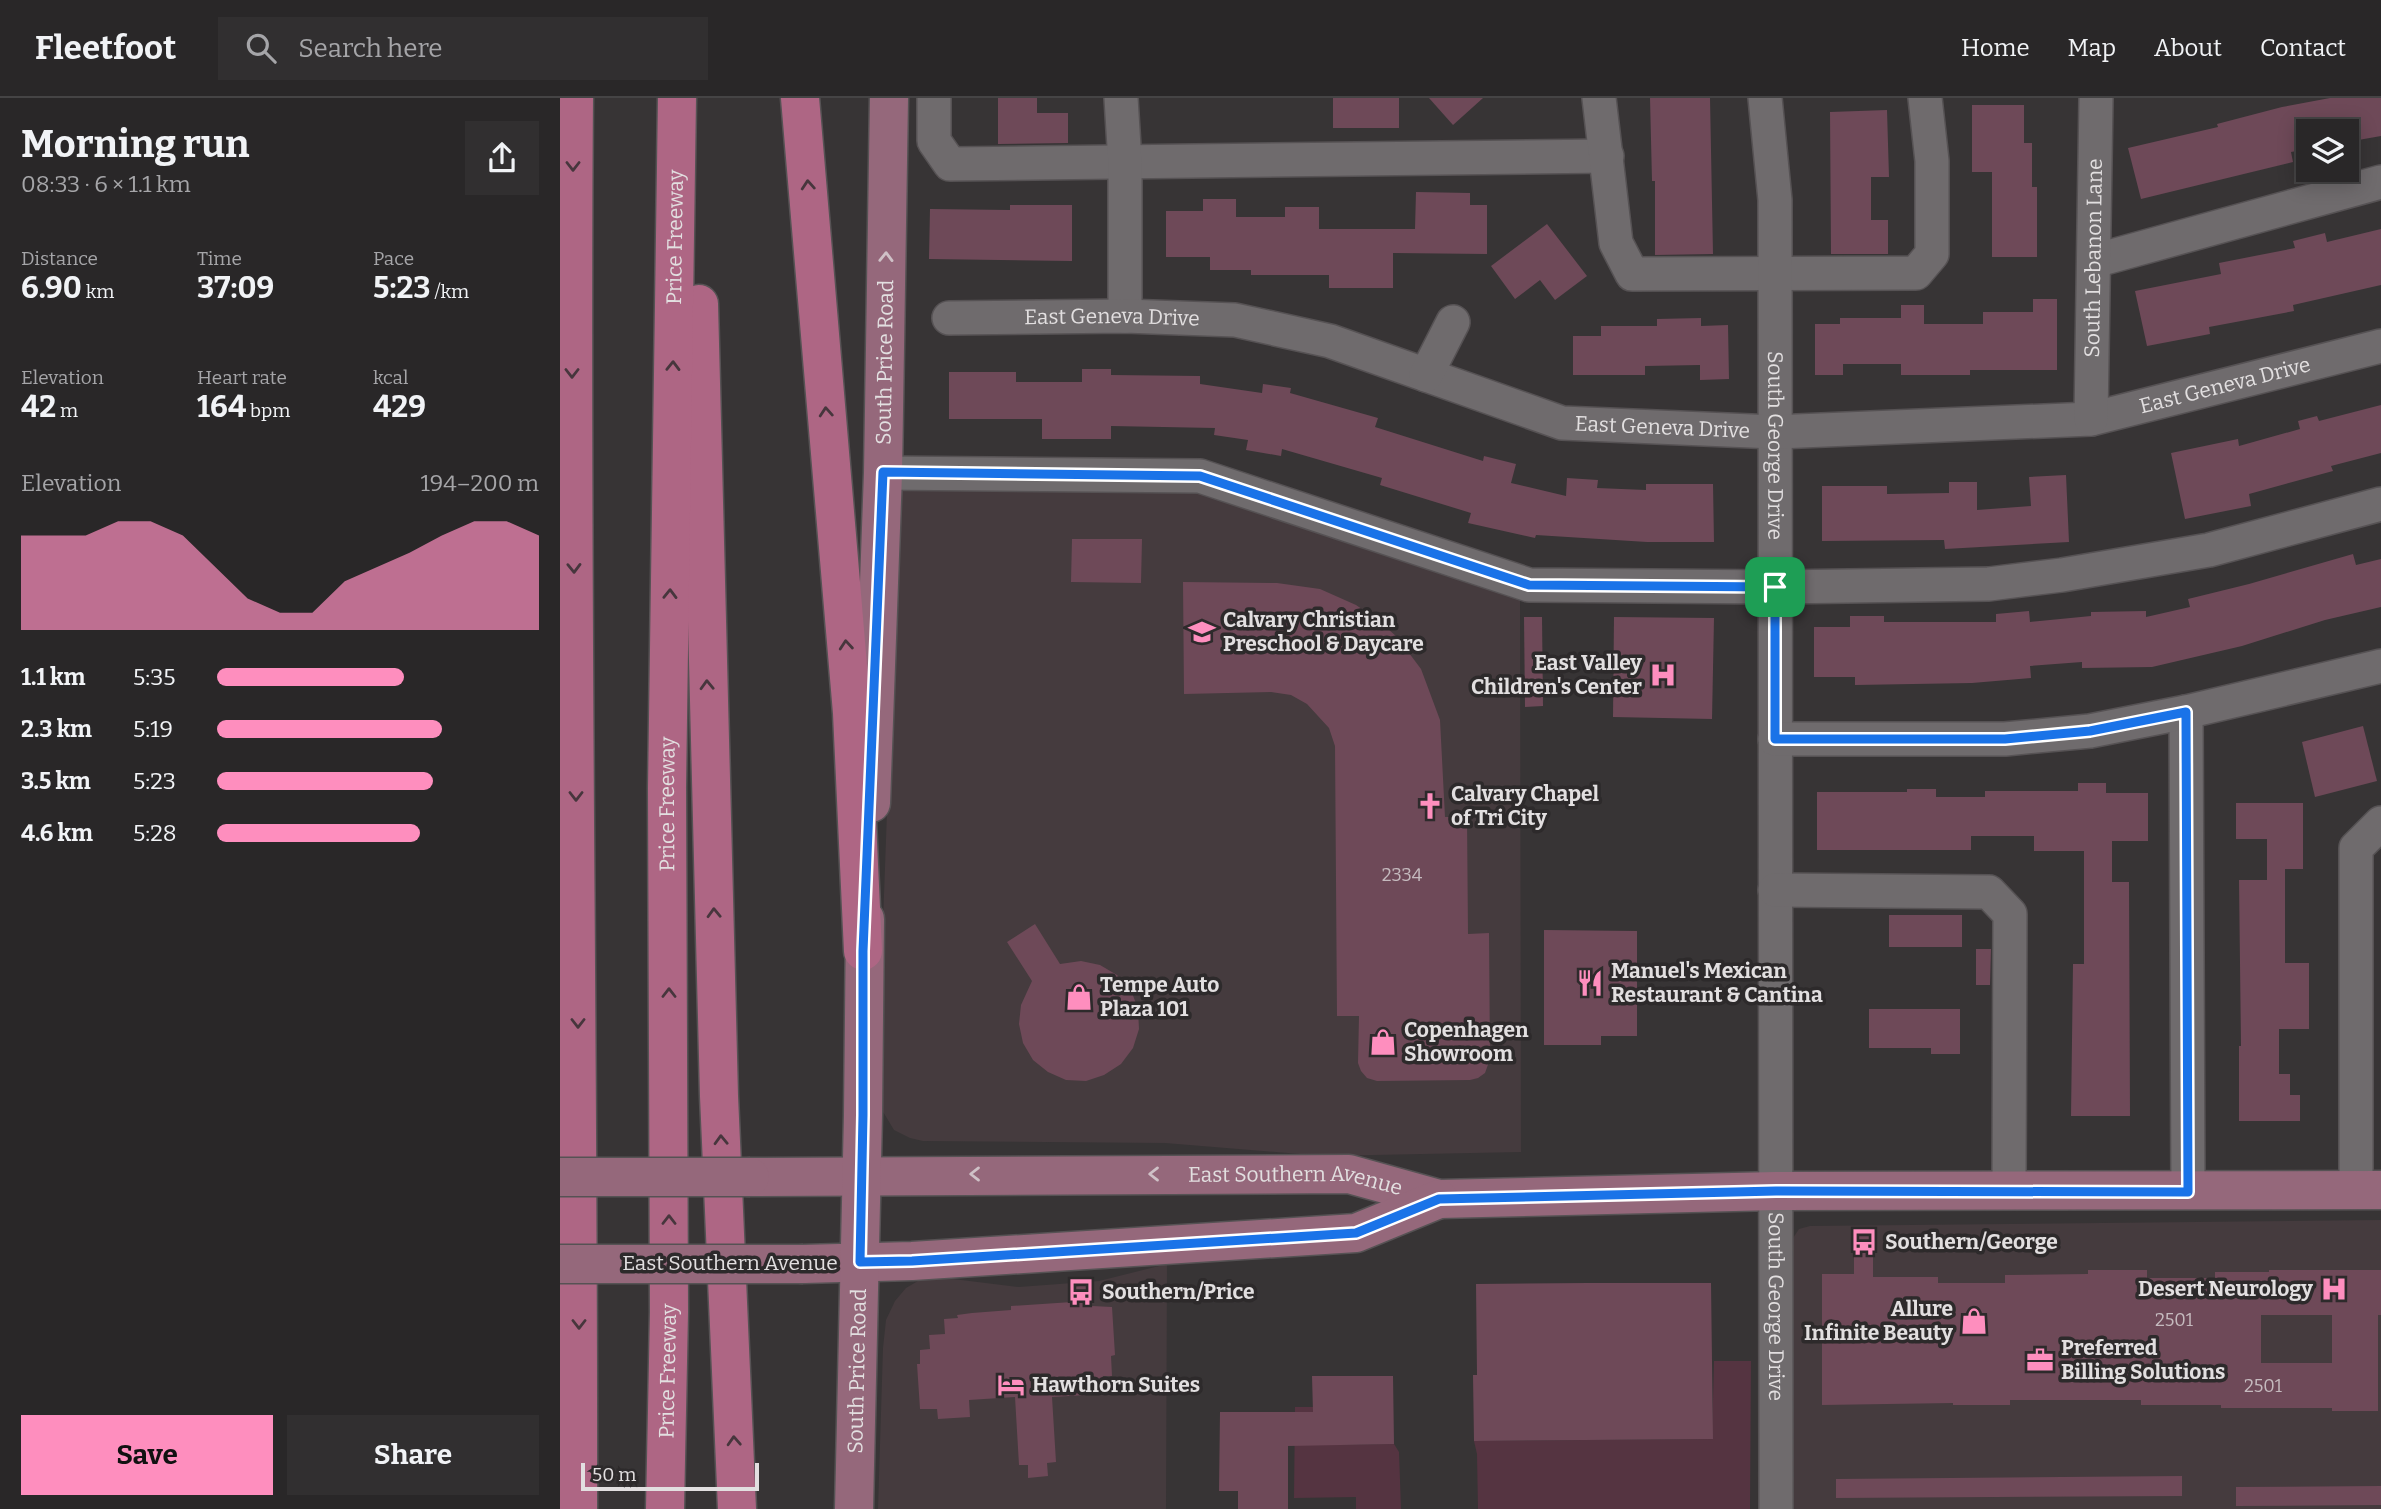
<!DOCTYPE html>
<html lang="en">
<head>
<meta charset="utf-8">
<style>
  :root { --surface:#292728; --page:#312f30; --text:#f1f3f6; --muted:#a5a5a8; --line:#454445; --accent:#fe8ebe }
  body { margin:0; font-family:Bitter,serif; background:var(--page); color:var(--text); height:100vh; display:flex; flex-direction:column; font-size:26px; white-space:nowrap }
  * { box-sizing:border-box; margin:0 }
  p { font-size:23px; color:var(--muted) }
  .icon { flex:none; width:38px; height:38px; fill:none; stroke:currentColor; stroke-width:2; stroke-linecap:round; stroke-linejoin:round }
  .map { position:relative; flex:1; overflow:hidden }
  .sheet { display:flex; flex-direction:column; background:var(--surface); width:560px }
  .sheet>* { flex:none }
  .controls { position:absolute; left:1736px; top:21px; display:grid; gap:14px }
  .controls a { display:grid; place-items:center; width:63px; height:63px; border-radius:0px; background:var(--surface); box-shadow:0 4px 18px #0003,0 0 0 2px var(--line); font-size:35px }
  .scale { position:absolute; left:21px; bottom:18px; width:178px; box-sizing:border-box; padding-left:7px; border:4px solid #e2dfe0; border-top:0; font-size:19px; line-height:24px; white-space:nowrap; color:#e2dfe0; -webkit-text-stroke:5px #2d2a2b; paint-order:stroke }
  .pin { position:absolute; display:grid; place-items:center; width:60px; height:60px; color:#fff; margin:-30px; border-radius:14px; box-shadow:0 4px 10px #0006 }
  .round { display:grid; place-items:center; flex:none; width:74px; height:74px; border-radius:0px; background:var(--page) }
  .headline { display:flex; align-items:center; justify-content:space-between; height:119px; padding:0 21px }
  h1 { font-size:38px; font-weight:700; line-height:52px }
  .figures { display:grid; grid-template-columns:repeat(3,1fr); gap:10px; height:119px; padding:7px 21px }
  .figures div { display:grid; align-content:center }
  .figures b { font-size:30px; font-weight:700 }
  .figures small { font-size:19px; font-weight:400 }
  .figures p { font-size:19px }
  .chart { height:196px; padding:14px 21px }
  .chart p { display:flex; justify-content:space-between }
  .chart svg { width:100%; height:126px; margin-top:7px; fill:var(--accent); opacity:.7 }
  .button { display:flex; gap:14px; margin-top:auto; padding:14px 21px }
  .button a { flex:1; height:80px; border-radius:0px; background:var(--accent); color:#111; font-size:28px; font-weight:700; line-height:80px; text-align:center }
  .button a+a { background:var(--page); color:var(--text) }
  ul { padding:0 21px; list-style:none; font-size:23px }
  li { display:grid; grid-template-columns:112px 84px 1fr; align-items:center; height:52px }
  li i { height:18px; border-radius:9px; background:var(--accent) }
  header { display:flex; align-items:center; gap:42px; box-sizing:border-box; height:98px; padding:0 35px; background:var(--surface); border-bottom:2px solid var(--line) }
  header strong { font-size:33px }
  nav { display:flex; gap:38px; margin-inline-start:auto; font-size:24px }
  .search { width:490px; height:63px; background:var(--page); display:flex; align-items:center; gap:18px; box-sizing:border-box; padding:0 24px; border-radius:0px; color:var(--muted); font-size:26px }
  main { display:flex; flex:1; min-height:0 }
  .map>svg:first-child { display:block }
</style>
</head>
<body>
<header>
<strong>Fleetfoot</strong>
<div class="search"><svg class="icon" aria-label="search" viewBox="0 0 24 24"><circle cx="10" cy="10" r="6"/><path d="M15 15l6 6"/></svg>Search here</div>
<nav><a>Home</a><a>Map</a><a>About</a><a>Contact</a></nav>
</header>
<main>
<section class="sheet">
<div class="headline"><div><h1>Morning run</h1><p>08:33 · 6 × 1.1 km</p></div><a class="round"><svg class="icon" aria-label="share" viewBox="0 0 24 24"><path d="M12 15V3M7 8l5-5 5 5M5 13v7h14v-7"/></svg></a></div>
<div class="figures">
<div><p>Distance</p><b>6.90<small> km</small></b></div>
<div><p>Time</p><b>37:09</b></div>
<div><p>Pace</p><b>5:23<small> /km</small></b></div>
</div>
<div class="figures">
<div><p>Elevation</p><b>42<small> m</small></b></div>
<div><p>Heart rate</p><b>164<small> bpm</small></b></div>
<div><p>kcal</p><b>429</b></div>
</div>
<div class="chart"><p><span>Elevation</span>194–200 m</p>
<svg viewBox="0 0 160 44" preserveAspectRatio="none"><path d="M0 44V11L10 11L20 11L30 6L40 6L50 11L60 22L70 33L80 38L90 38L100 27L110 22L120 17L130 11L140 6L150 6L160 11V44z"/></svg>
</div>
<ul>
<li><b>1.1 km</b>5:35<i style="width:58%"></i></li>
<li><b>2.3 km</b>5:19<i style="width:70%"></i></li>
<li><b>3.5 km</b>5:23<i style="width:67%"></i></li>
<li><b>4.6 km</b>5:28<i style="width:63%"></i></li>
</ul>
<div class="button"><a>Save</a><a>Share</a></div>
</section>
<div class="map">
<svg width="1821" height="1411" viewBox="0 0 1821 1411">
  <rect width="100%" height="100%" fill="#373435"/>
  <g fill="#453b3e">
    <polygon points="339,383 637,387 960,494 961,1054 764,1058 605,1045 363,1043 350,1040 334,1032 322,1012 317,990"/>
    <polygon points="1821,1122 1821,1411 1230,1411 1231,1143 1239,1131 1250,1128"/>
    <polygon points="607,1166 606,1411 318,1411 323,1250 326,1222 335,1203 346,1190 358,1183 377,1179 459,1189 539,1183"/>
  </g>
  <g fill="#553441">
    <polygon points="1154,1263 1191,1263 1190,1411 918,1411 917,1356 914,1343 1152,1341"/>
    <polygon points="735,1309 753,1309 753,1347 834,1346 839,1354 841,1411 796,1411 796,1399 734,1400"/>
  </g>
  <g fill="#6e4958" fill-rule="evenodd">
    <polygon points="438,0 477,0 477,15 508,15 508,45 438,46"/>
    <rect x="773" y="0" width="66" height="30"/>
    <polygon points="869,0 923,0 893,27"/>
    <polygon points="1090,0 1150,0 1153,156 1095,157 1095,83 1092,83"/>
    <polygon points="1770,0 1821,0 1821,38 1787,44 1787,33 1748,33 1748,51 1731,54 1733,64 1581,101 1568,50 1658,29 1657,26 1722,9"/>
    <polygon points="1412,7 1464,7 1464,45 1472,45 1472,89 1477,89 1477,159 1432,159 1432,74 1412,74"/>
    <polygon points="1327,12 1329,79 1311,79 1311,122 1328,122 1328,156 1271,156 1270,14"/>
    <polygon points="856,94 910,95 910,107 927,107 927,156 833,155 833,190 769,190 769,177 691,177 691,172 650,172 650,159 606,159 606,113 643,113 643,101 676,101 676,119 725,119 725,109 759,109 759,131 855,131"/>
    <polygon points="450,107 512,107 512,163 369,161 370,111 450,112"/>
    <polygon points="987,126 1027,178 995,202 980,182 955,201 931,168"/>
    <polygon points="1821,131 1821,187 1733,207 1734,213 1649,229 1650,236 1587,248 1575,193 1661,176 1659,165 1735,150 1733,143 1765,135 1767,144"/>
    <polygon points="1473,201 1497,201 1497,272 1410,272 1410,277 1341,277 1341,266 1283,266 1283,277 1255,277 1255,226 1280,226 1280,220 1341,220 1341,207 1364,207 1364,226 1423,226 1423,214 1473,214"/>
    <polygon points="1141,220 1141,228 1168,227 1169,281 1140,282 1140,267 1085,268 1085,277 1013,277 1013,238 1041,238 1041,228 1097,228 1097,221"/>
    <polygon points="522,271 551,271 551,277 640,278 640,286 702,295 703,286 731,290 730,295 818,320 815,329 923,363 924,358 956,366 951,385 1006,398 1007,380 1038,382 1037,390 1086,392 1086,386 1153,386 1154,444 1087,444 976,437 975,440 908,425 911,415 820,387 822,380 722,351 721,358 686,352 688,342 654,337 655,330 551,328 551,341 482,341 482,321 389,321 389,274 456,274 456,284 522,284"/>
    <polygon points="1821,307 1821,355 1771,368 1773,373 1689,396 1691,408 1625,421 1611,355 1678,341 1679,348 1740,331 1738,323 1757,318 1759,323"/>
    <polygon points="1506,377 1509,444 1385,451 1384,442 1262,443 1262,388 1327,388 1327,396 1389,395 1389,384 1417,384 1417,412 1471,408 1469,379"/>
    <polygon points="512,441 582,441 581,485 511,484"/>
    <polygon points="1793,456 1796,467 1821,461 1821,509 1765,522 1682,548 1592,569 1522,570 1522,564 1470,568 1471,580 1412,585 1295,587 1295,579 1254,579 1254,529 1290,529 1290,518 1324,518 1324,524 1436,524 1436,516 1469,513 1470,524 1531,518 1531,514 1586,513 1586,519 1630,509 1628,501 1689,486"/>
    <polygon points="623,484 717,485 760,491 796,507 818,522 837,539 861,571 880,622 885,719 907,719 908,836 929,835 930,961 925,975 918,980 910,982 817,983 807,980 801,973 798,965 799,918 777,918 775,648 769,630 747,606 731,597 711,594 624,596"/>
    <polygon points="964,519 982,519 983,608 965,609"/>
    <polygon points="1054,519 1154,520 1152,621 1053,619"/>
    <polygon points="1803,628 1817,683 1755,699 1742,644"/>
    <polygon points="1518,685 1546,685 1546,695 1588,695 1588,743 1552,743 1552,784 1569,784 1570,1018 1511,1018 1513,866 1524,866 1524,753 1474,753 1474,738 1411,738 1411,752 1257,752 1257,694 1347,694 1347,691 1376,691 1376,699 1425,699 1425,693 1518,693"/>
    <polygon points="1676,705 1743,705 1743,771 1725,771 1725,865 1749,865 1749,931 1719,931 1719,976 1730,976 1730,997 1740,997 1740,1023 1679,1023 1679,948 1681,948 1679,782 1707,782 1707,741 1676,741"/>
    <rect x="1329" y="817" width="73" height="32"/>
    <polygon points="475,826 500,866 521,863 540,867 557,877 571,892 578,911 579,931 573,950 561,966 544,977 526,983 506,982 488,974 473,962 463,945 459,926 461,907 472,883 447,844"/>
    <polygon points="984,832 1077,833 1077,938 1041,938 1041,947 984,947"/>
    <polygon points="1416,851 1431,851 1430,887 1416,887"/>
    <polygon points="1309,911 1400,911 1400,956 1371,956 1371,950 1309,950"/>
    <path d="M1294,1138H1313V1179H1378V1185H1445V1177L1528,1176V1172H1587V1180H1655V1174H1709V1172H1821V1217H1818V1313H1772V1310H1661V1307H1581V1302H1450V1307H1393V1305L1262,1307V1176H1294ZM1701,1217H1772V1265H1701Z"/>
    <polygon points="1029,1185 1151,1185 1153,1341 914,1343 913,1277 917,1277 916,1186"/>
    <polygon points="530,1187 532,1208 552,1209 555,1257 551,1258 552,1278 543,1278 544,1296 492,1299 496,1364 487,1365 488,1378 468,1380 468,1367 459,1367 455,1299 409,1302 410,1319 378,1321 377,1311 360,1311 357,1266 360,1266 360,1252 370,1251 369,1237 385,1236 384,1221 398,1220 397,1217 412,1215 451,1212 451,1208 512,1204 510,1189"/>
    <polygon points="752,1278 833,1278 834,1346 728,1348 728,1411 678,1411 678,1393 659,1393 660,1314 753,1314"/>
    <polygon points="1622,1378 1622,1398 1276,1400 1276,1381"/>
    <polygon points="1821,1388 1821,1407 1676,1408 1676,1389"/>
  </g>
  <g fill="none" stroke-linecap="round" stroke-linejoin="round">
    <defs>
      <g id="minor">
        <polyline points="374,0 374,43 390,66 1047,58"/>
        <polyline points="561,0 565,65 565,218"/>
        <polyline points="1039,0 1056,145 1072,176 1356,175 1372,156 1372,63 1365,0"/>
        <path id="s1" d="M1205,0L1215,102L1216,1411"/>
        <polyline points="1534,163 1821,84"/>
        <path id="s2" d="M389,220L565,218L675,222L770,243L1002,325L1215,334L1531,321L1821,248"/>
        <polyline points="866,277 893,224"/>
        <path id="s3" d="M1531,321L1536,0"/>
        <polyline points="323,375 640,378 969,487 1215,489 1429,486 1502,477 1649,452 1821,406"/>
        <polyline points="1626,614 1628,1094"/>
        <polyline points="1215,641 1445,641 1530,633 1626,614 1821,568"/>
        <polyline points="1215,792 1429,794 1450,816 1449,1093"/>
        <polyline points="1796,1093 1796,750 1821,725"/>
      </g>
      <g id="major">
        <path id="s4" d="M311,705L323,375L329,0"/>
        <path id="s5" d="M190,1079L789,1076L879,1101L1216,1093L1821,1092"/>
        <polyline points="243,1166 352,1163 796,1135 879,1101"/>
        <path id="s6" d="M294,1411L303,1017L305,821"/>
      </g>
      <g id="highway">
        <path d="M14,0C10,470 19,941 18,1411"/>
        <polyline points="240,0 292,615 303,853"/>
        <polyline points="139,206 159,998 177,1411"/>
        <path id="s7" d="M105,1411L109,1214L107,690L117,0"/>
      </g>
    </defs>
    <use href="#minor" stroke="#565254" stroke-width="36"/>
    <use href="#major" stroke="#565254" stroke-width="41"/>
    <use href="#highway" stroke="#565254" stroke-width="41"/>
    <use href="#minor" stroke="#6f6b6d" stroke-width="33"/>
    <use href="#major" stroke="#95687b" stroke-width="38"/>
    <use href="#highway" stroke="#ae6684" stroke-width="38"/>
    <defs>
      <g id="major-bridge">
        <polyline points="0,1079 190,1079"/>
        <polyline points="0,1166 243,1166"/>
      </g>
    </defs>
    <use href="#major-bridge" stroke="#565254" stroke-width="41" stroke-linecap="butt"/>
    <use href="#major-bridge" stroke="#95687b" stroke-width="38"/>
  </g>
  <defs><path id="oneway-chevron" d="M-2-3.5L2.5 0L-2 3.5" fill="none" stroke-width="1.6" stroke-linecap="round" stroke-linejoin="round" transform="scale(1.75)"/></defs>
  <g stroke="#47363d">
    <use href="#oneway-chevron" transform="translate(13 68) rotate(90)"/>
    <use href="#oneway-chevron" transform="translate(248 87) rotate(-94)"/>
    <use href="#oneway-chevron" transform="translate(113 268) rotate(-89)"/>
    <use href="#oneway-chevron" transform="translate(12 275) rotate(90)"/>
    <use href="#oneway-chevron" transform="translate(266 314) rotate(-94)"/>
    <use href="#oneway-chevron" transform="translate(14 470) rotate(89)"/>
    <use href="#oneway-chevron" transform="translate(110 496) rotate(-89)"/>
    <use href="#oneway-chevron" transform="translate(286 547) rotate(-95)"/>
    <use href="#oneway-chevron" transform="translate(147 587) rotate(-92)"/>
    <use href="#oneway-chevron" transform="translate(16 698) rotate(90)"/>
    <use href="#oneway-chevron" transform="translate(154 815) rotate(-92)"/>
    <use href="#oneway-chevron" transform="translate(109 895) rotate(-90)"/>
    <use href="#oneway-chevron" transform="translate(18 925) rotate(90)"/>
    <use href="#oneway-chevron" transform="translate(161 1042) rotate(-92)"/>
    <use href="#oneway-chevron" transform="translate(109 1122) rotate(-90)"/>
    <use href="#oneway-chevron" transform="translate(19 1226) rotate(90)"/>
    <use href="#oneway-chevron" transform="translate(174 1343) rotate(-93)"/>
  </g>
  <g stroke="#cfc1c7">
    <use href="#oneway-chevron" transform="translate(326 159) rotate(-89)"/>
    <use href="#oneway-chevron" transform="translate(415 1076) rotate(180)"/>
    <use href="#oneway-chevron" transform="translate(594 1076) rotate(180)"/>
  </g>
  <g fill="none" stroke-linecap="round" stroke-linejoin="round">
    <defs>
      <polygon id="route" points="323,374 640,378 969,487 1215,489 1215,641 1445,641 1530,633 1626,614 1628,1094 1216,1093 879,1101 796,1135 352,1163 300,1164 303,1017 303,853"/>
    </defs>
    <use href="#route" stroke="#fff" stroke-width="14"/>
    <use href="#route" stroke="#1a73e8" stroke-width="9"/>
  </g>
  <defs>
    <symbol id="school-bare" viewBox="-9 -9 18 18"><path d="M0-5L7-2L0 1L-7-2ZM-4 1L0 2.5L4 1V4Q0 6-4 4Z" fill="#fe8ebe" stroke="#2d2a2b" stroke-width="2.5" paint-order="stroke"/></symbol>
    <symbol id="hospital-bare" viewBox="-9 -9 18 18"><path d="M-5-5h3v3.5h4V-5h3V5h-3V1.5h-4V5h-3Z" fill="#fe8ebe" stroke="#2d2a2b" stroke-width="2.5" paint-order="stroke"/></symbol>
    <symbol id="church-bare" viewBox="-9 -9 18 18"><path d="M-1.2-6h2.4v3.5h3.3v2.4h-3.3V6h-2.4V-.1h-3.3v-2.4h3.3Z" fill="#fe8ebe" stroke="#2d2a2b" stroke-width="2.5" paint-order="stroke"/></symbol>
    <symbol id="restaurant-bare" viewBox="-9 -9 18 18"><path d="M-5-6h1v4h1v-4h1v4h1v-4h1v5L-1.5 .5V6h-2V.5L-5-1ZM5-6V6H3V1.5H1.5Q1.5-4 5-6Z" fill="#fe8ebe" stroke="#2d2a2b" stroke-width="2.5" paint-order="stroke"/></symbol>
    <symbol id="shop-bare" viewBox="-9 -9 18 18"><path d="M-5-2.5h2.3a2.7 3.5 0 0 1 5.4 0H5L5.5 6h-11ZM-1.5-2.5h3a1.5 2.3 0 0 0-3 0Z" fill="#fe8ebe" stroke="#2d2a2b" stroke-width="2.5" paint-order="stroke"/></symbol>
    <symbol id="bus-bare" viewBox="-9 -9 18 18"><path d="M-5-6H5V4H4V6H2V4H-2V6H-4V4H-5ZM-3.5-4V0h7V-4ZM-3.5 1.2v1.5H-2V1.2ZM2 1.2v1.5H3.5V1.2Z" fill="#fe8ebe" stroke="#2d2a2b" stroke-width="2.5" paint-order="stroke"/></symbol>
    <symbol id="office-bare" viewBox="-9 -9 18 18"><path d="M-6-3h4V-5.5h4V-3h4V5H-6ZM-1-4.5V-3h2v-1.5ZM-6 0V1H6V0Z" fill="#fe8ebe" stroke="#2d2a2b" stroke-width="2.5" paint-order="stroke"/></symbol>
    <symbol id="hotel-bare" viewBox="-9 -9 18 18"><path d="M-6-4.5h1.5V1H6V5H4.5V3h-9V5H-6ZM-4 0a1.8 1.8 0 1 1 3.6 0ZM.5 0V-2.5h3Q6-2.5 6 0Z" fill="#fe8ebe" stroke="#2d2a2b" stroke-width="2.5" paint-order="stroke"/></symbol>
  </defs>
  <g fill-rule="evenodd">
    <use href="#school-bare" x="623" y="515" width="38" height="38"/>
    <use href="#hospital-bare" x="1084" y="558" width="38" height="38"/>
    <use href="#church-bare" x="851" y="689" width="38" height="38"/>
    <use href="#restaurant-bare" x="1011" y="866" width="38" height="38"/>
    <use href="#shop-bare" x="500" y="880" width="38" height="38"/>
    <use href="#shop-bare" x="804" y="925" width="38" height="38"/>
    <use href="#bus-bare" x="1285" y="1125" width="38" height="38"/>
    <use href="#hospital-bare" x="1755" y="1172" width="38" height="38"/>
    <use href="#bus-bare" x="502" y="1175" width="38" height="38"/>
    <use href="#shop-bare" x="1395" y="1204" width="38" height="38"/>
    <use href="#office-bare" x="1461" y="1243" width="38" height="38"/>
    <use href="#hotel-bare" x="432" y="1268" width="38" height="38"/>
  </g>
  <g text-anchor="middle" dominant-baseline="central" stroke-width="7" stroke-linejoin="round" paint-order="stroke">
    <g font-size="18" fill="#c5babe">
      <text x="842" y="777">2334</text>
      <text x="1614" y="1222">2501</text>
      <text x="1703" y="1288">2501</text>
    </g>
    <g font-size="21" fill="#e2dfe0" stroke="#2d2a2b">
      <text stroke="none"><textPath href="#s7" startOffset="1272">Price Freeway</textPath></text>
      <text stroke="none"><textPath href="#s3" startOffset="161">South Lebanon Lane</textPath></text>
      <text stroke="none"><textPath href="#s2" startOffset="163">East Geneva Drive</textPath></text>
      <text stroke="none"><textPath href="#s4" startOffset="441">South Price Road</textPath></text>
      <text stroke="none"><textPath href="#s2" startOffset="1297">East Geneva Drive</textPath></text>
      <text stroke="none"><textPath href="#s2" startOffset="730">East Geneva Drive</textPath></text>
      <text stroke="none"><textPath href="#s1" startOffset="348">South George Drive</textPath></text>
      <text stroke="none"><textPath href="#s7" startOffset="705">Price Freeway</textPath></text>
      <text stroke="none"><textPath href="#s5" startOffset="546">East Southern Avenue</textPath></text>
      <text x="170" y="1165">East Southern Avenue</text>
      <text stroke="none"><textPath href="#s1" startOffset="1209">South George Drive</textPath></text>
      <text stroke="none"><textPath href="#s7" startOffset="138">Price Freeway</textPath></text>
      <text stroke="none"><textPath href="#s6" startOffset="138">South Price Road</textPath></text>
    </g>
    <g font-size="21" font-weight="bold" fill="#e2dfe0" stroke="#2d2a2b" text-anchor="start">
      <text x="663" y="522">Calvary Christian<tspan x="663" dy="24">Preschool &amp; Daycare</tspan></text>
      <text x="1082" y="565" text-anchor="end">East Valley<tspan x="1082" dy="24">Children's Center</tspan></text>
      <text x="891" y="696">Calvary Chapel<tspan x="891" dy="24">of Tri City</tspan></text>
      <text x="1051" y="873">Manuel's Mexican<tspan x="1051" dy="24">Restaurant &amp; Cantina</tspan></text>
      <text x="540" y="887">Tempe Auto<tspan x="540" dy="24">Plaza 101</tspan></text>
      <text x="844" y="932">Copenhagen<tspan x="844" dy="24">Showroom</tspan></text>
      <text x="1325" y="1144">Southern/George</text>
      <text x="1753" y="1191" text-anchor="end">Desert Neurology</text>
      <text x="542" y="1194">Southern/Price</text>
      <text x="1393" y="1211" text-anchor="end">Allure<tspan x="1393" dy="24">Infinite Beauty</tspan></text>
      <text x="1501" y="1250">Preferred<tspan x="1501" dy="24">Billing Solutions</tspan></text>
      <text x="472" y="1287">Hawthorn Suites</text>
    </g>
  </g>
</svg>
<div class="controls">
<a><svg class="icon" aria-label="layers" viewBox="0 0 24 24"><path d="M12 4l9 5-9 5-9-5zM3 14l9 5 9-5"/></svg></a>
</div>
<div class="scale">50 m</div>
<div class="pin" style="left:1215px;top:489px;background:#1e9e55"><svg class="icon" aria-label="arrive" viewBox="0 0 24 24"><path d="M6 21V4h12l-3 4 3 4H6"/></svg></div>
</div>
</main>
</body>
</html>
